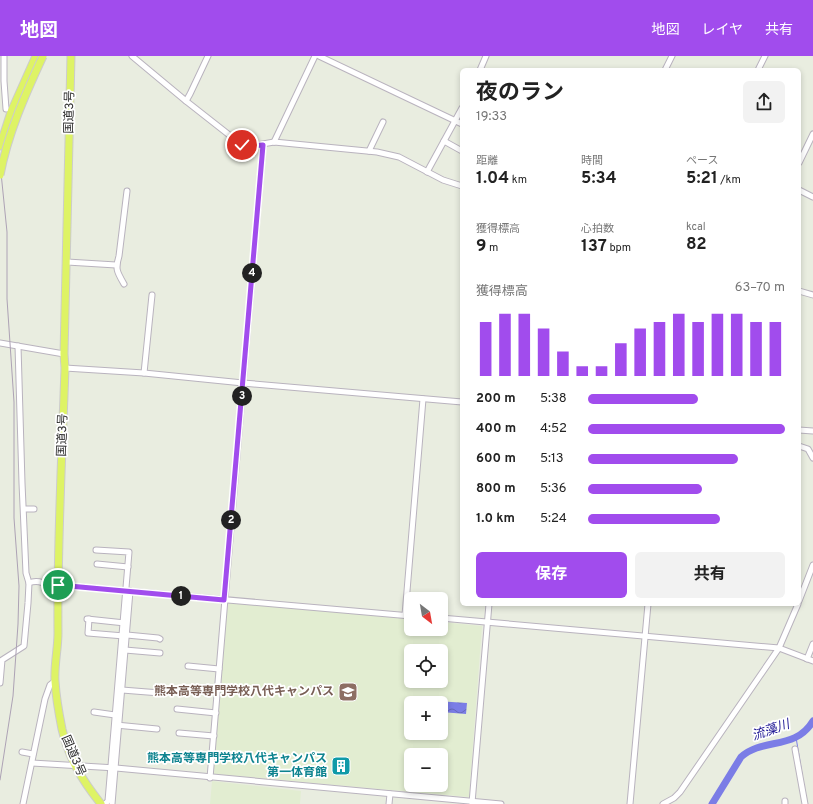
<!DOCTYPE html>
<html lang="ja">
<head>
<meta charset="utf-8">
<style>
  :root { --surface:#fff; --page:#f2f2f2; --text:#222; --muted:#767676; --accent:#a14ced }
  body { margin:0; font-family:Overpass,"Noto Sans JP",sans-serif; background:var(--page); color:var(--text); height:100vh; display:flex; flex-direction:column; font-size:15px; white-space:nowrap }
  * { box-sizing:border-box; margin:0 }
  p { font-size:13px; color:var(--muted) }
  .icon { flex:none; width:22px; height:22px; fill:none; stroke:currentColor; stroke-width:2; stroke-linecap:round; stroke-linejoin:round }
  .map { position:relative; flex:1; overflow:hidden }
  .panel { position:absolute; left:460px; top:12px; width:341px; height:538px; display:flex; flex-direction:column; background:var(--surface); border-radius:6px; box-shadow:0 2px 6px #0003 }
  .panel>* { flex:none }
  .needle { width:26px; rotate:149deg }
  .fabs { position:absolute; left:404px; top:536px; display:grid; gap:8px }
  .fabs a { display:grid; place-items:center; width:44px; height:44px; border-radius:6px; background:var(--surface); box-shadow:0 2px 6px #0003; font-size:20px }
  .pin { position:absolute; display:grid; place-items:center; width:34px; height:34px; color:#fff; margin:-17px; border:2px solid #fff; border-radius:50%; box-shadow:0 1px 4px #0007 }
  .km { position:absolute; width:20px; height:20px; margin:-10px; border-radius:50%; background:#222; color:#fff; font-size:11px; line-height:20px; text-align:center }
  .round { display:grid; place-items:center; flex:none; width:42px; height:42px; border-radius:6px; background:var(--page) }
  .headline { display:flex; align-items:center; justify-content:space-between; height:68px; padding:0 16px }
  h1 { font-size:22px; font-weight:700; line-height:30px }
  .stats { display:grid; grid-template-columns:repeat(3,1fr); gap:6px; height:68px; padding:4px 16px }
  .stats div { display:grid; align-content:center }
  .stats b { font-size:17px; font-weight:700 }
  .stats small { font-size:11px; font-weight:400 }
  .stats p { font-size:11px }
  .chart { height:112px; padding:8px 16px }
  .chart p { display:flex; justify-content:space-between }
  .chart svg { width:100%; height:72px; margin-top:4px; stroke:var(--accent); stroke-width:6 }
  .cta { display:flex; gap:8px; margin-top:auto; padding:8px 16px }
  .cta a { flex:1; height:46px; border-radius:6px; background:var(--accent); color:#fff; font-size:16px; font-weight:700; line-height:46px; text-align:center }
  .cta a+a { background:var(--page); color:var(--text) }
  ul { padding:0 16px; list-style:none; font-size:13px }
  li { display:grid; grid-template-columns:64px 48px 1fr; align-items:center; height:30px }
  li i { height:10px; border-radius:5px; background:var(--accent) }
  header { display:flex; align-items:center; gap:24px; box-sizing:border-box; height:56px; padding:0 20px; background:var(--accent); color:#fff }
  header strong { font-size:19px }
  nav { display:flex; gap:22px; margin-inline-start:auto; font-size:14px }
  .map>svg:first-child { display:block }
</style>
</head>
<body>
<header>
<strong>地図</strong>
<nav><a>地図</a><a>レイヤ</a><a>共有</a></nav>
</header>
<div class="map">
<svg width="813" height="748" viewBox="0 0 813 748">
  <defs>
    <pattern id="water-waves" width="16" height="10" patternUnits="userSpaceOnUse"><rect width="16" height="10" fill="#7b7de6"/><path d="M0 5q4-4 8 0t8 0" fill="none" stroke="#6567bb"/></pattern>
  </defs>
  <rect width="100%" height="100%" fill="#e9ede0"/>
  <g fill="#e2edd1" fill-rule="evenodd">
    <path d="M228,546L411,563V573H441V566L482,570L469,741L213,718L214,680ZM411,595H441V625H411ZM411,647H441V677H411ZM411,699H441V729H411Z"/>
    <polygon points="212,725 301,735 300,748 210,748"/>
  </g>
  <polygon fill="url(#water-waves)" points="436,645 467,647 466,658 441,656 441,647 436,647"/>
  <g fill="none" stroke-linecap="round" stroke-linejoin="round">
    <polyline stroke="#7b7de6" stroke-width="1" points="796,681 802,718"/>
    <path stroke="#7b7de6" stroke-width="7" d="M712,748L741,701C763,681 795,695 813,665"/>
    <defs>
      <g id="minor">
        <polyline points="4,0 4,25 6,53"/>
        <polyline points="132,0 186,45 242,89 251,90 274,86 377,96 399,101 443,124 462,130"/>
        <polyline points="319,0 462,68"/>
        <polyline points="480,14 486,0"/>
        <polyline points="665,14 672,0"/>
        <polyline points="758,14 765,0"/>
        <polyline points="186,45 190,38 208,0"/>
        <polyline points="444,85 462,95"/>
        <polyline points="274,86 315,0"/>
        <polyline points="369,95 383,66"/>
        <polyline points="799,107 813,78"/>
        <polyline points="427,116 462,52"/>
        <polyline points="799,134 813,141"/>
        <polyline points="67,206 116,209"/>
        <path d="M124,228C117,216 115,213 119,200L127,135"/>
        <polyline points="799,235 813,239"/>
        <polyline points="0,287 64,298"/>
        <polyline points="18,290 22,427 26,517 29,527"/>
        <polyline points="65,312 144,317 243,327 462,346"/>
        <polyline points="144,317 152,239"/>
        <polyline points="799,374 813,375"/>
        <polyline points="799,390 808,393 813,402"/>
        <polyline points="24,453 34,453"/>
        <polyline points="96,494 129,496 108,745 105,748"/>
        <polyline points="97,508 128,511"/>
        <polyline points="58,529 411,560"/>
        <polyline points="799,545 813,509"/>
        <polyline points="405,559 423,343"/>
        <polyline points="441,562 779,592 813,605"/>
        <polyline points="87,563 125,567"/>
        <polyline points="89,563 88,577 124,580"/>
        <polyline points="127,579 158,582 160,583"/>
        <polyline points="125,594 160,597"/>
        <polyline points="807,603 813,588"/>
        <polyline points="188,610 219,613"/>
        <path d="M0,627L2,604L24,590L28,547L29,527C40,522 49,530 58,536"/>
        <polyline points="122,634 160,637"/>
        <polyline points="177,653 216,657"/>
        <polyline points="94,656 115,659"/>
        <polyline points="116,669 157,673"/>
        <polyline points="179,677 214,680"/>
        <polyline points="795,693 805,748"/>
        <polyline points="22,696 33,698"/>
        <polyline points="32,707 116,712 501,748"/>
        <polyline points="210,722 263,89"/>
        <polyline points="785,745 785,748"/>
        <polyline points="472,747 489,548"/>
        <polyline points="23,748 45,643 50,629 55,625"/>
        <polyline points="112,748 130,535"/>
        <polyline points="389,748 390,738"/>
        <polyline points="630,748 648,548"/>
        <polyline points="663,748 674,742 680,736 779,592 798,548"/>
      </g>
      <g id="highway">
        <path d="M71,0L64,298L65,312C62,400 57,489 58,577C58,593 54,609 55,625C56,641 59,658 62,673C69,703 82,724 101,748"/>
        <polyline points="0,90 11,56 36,0"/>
      </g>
    </defs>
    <use href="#minor" stroke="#b9b3be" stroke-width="7"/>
    <use href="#highway" stroke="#ccc" stroke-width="9"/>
    <use href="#minor" stroke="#fff" stroke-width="5"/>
    <use href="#highway" stroke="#def365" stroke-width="7"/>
    <polyline stroke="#ada2b5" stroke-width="1" points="0,107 7,176 7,243 14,346 14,462 19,530 18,568 13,640 0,724"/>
    <defs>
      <path id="highway-bridge" d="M0,119C8,77 25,39 43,0"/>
    </defs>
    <use href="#highway-bridge" stroke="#ccc" stroke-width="9" stroke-linecap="butt"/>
    <use href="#highway-bridge" stroke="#def365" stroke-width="7"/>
  </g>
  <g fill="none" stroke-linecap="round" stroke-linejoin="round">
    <defs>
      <polyline id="route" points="58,529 224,544 263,89 251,90 242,89"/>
    </defs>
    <use href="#route" stroke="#fff" stroke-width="8"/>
    <use href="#route" stroke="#a14ced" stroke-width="5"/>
  </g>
  <defs>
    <symbol id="university-square" viewBox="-11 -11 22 22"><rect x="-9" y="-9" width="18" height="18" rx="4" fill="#8d6e63" stroke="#fff"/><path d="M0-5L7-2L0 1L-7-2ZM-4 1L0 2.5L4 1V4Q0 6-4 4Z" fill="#fff"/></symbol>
    <symbol id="building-square" viewBox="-11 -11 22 22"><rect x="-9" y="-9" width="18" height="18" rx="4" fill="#0f9aa8" stroke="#fff"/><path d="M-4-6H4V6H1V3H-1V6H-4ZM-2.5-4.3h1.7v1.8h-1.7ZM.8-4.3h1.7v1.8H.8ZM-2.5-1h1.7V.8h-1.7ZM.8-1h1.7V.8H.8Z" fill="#fff"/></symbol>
  </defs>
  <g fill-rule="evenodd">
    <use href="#university-square" x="337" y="625" width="22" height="22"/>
    <use href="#building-square" x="330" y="699" width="22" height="22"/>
  </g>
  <g text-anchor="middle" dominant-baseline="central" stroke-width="3.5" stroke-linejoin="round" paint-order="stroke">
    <g font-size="12" fill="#2c2c2c" stroke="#fff">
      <text transform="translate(70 56) rotate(-89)">国道3号</text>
      <text transform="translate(63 379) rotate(-88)">国道3号</text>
      <text transform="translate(73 700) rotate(67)">国道3号</text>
    </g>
    <g font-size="12" font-weight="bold" fill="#785e54" stroke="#fff" text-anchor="end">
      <text x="334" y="636">熊本高等専門学校八代キャンパス</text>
    </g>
    <g font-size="12" font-weight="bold" fill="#0d838f" stroke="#fff" text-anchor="end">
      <text x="327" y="703">熊本高等専門学校八代キャンパス<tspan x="327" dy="14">第一体育館</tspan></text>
    </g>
    <g font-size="13" font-style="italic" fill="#1f1894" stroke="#fff">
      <text transform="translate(771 675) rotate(-19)">流藻川</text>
    </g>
  </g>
</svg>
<div class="fabs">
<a><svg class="needle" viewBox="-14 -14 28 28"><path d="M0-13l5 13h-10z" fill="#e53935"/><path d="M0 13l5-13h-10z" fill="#767676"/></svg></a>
<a><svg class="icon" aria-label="locate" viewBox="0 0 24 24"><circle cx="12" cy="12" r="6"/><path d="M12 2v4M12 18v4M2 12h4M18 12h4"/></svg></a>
<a>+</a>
<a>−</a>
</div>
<div class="pin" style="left:58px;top:529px;background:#1e9e55"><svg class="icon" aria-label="arrive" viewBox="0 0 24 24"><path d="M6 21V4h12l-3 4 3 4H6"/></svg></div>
<div class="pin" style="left:242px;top:89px;background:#d93025"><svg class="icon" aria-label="check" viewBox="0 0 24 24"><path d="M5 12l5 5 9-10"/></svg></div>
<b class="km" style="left:181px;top:540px">1</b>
<b class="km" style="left:231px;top:464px">2</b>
<b class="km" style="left:242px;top:340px">3</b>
<b class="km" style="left:252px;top:217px">4</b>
<section class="panel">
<div class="headline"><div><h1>夜のラン</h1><p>19:33</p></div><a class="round"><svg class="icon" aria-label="share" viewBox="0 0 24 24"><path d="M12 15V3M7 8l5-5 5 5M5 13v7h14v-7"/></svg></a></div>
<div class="stats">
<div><p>距離</p><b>1.04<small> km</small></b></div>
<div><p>時間</p><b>5:34</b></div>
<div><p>ペース</p><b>5:21<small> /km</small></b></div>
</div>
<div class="stats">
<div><p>獲得標高</p><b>9<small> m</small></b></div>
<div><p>心拍数</p><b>137<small> bpm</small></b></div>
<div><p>kcal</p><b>82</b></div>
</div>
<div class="chart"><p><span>獲得標高</span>63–70 m</p>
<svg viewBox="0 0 160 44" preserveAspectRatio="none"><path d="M5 44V11M15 44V6M25 44V6M35 44V15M45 44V29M55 44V38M65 44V38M75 44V24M85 44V15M95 44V11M105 44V6M115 44V11M125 44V6M135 44V6M145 44V11M155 44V11"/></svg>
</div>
<ul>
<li><b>200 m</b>5:38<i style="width:56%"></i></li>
<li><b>400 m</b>4:52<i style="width:100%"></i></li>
<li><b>600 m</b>5:13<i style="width:76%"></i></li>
<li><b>800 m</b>5:36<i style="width:58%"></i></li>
<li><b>1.0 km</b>5:24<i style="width:67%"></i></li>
</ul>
<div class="cta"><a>保存</a><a>共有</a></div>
</section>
</div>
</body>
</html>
